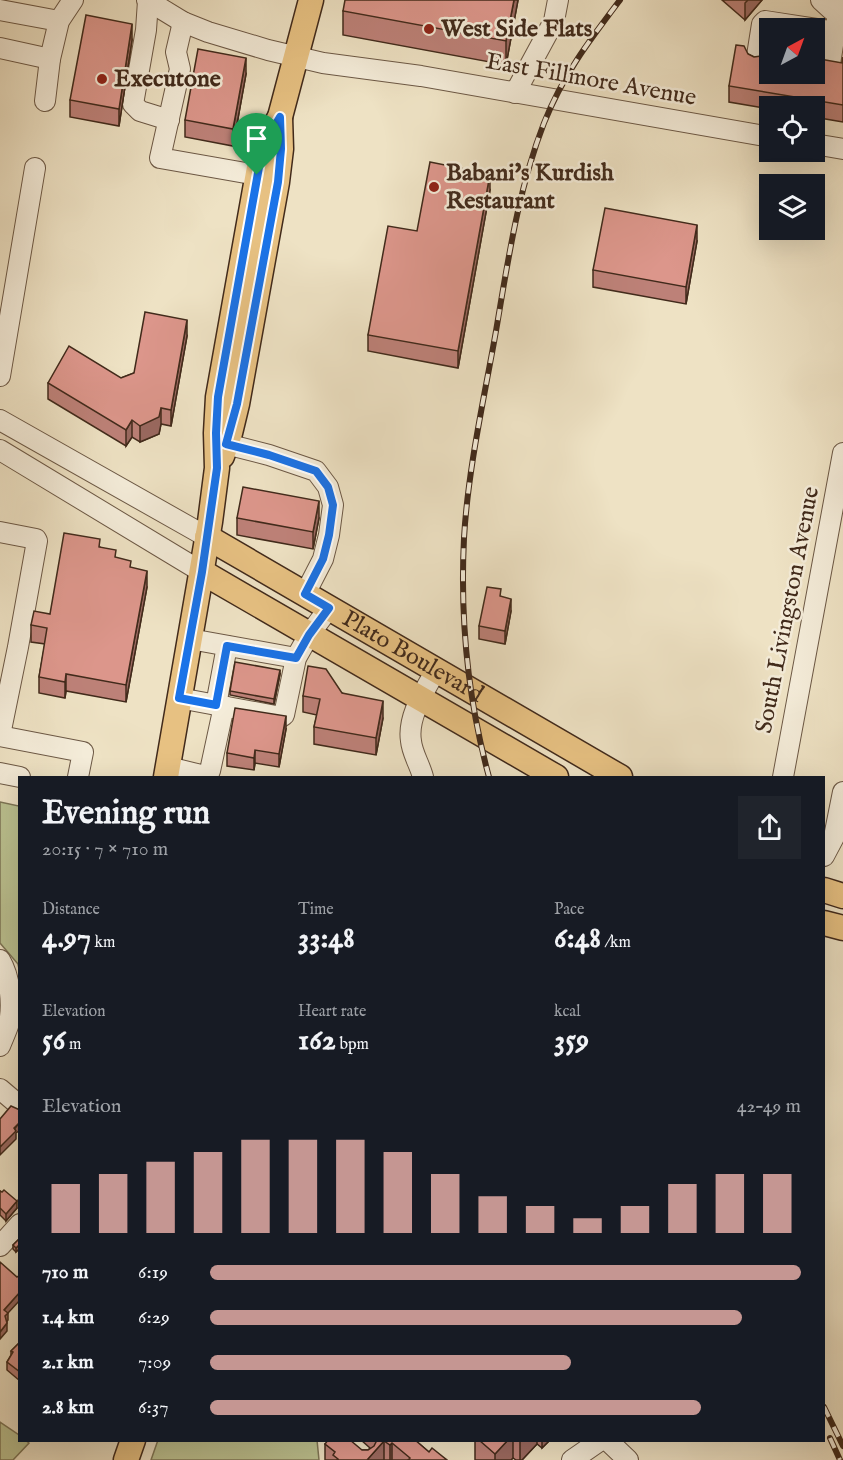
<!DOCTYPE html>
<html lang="en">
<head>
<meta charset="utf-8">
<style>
  :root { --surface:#171b24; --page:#20242c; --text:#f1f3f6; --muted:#9ea1a6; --accent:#c59692 }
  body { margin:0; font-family:"IM FELL English",serif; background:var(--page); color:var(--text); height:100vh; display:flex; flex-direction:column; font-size:22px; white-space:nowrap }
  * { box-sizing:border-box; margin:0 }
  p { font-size:20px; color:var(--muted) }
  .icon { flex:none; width:33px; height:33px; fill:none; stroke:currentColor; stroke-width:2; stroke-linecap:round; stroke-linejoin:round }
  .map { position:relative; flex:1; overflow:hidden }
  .drawer { position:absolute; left:18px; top:776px; width:807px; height:666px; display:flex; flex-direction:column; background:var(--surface); border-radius:0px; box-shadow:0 6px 24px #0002 }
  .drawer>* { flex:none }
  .needle { width:39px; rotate:41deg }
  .tools { position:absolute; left:759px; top:18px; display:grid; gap:12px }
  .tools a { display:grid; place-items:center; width:66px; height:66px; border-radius:0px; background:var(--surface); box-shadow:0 6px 24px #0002; font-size:30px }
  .pin { position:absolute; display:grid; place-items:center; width:51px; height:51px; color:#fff; margin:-62px -26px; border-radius:50% 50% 50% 0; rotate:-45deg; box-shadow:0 0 6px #0007 }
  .pin .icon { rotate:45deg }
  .round { display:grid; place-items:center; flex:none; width:63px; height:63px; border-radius:0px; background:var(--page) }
  .summary { display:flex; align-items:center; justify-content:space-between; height:102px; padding:0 24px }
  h1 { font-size:33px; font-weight:800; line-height:45px }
  .stats { display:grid; grid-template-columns:repeat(3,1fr); gap:9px; height:102px; padding:6px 24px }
  .stats div { display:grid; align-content:center }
  .stats b { font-size:30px; font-weight:800 }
  .stats small { font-size:16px; font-weight:400 }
  .stats p { font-size:16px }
  .chart { height:168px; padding:12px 24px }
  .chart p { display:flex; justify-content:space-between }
  .chart svg { width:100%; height:108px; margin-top:6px; stroke:var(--accent); stroke-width:6 }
  ul { padding:0 24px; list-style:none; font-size:20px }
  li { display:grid; grid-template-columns:96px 72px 1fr; align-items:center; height:45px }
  li i { height:15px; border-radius:8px; background:var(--accent) }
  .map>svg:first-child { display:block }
</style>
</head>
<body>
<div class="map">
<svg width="843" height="1460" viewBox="0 0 843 1460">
  <rect width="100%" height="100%" fill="#eee2c4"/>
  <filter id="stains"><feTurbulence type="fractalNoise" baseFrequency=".00333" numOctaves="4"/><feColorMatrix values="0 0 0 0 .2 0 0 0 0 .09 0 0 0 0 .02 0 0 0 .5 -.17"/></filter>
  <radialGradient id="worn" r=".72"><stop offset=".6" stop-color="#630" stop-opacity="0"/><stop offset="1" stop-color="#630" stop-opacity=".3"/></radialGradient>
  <g fill="#bcc291" stroke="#7e7656" stroke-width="1.5">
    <polygon points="0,802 19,806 19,969 18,964 0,943"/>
    <polygon points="0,1422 19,1435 20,1440 25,1440 29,1443 13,1460 0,1460"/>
    <polygon points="158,1440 317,1440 319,1460 151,1460"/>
  </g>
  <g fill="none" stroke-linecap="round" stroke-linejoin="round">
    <defs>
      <g id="minor">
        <polyline points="147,0 183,22 208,32 268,50 323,63 421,76 770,137"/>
        <polyline points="821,0 832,10 838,13"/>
        <polyline points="148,1 146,30 133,104 140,111 169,120"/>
        <polyline points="0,10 59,21"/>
        <polyline points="183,22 176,52 180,69 160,158 257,175"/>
        <polyline points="0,48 50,59"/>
        <polyline points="756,62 762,24 765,21 843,33"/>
        <polyline points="830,64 838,13 843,1"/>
        <polyline points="515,93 554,21 558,0"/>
        <polyline points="45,101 50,59 59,21 73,0"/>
        <polyline points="814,144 843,149"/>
        <polyline points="0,376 35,168"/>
        <polyline points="0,420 207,537"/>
        <polyline points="226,444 269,455 316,471 328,487 333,505 329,535 323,559 305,594"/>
        <polyline points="0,450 202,572"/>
        <polyline points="0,532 36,539 37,541 18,647 0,735"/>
        <polyline points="190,639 296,658"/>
        <polyline points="179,698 281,717 284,715 296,658 309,635 329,608"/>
        <polyline points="216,705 227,646"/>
        <polyline points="0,736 83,752 78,777"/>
        <polyline points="168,767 205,776 210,771 224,706"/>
        <polyline points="0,773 20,777"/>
        <path d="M423,777C420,765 412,753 411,741C407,717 425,690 436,670"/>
        <polyline points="783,777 843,453"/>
        <polyline points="824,856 834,837 843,792"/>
        <path d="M0,960C10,977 13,1004 9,1023C7,1030 3,1038 0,1046"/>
        <polyline points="0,1089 20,1106"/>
        <polyline points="0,1246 20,1224"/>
        <polyline points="607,1440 628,1460"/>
        <polyline points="572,1460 601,1440"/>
      </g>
      <g id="major">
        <polyline points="222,456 230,433 237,404 277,182 281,149 280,117"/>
        <path id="s1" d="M207,537L620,777"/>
        <polyline points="202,572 556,777"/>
        <polyline points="166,777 210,522 217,468 216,433 218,397 261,156 266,141 280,117 311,0"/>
        <polyline points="824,890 843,896"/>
        <polyline points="824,923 843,928"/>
        <polyline points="126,1460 133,1440"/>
      </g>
    </defs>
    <use href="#minor" stroke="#6c5845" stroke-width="22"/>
    <use href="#major" stroke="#412a1b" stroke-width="27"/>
    <use href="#minor" stroke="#f4ecd9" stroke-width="20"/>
    <use href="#major" stroke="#e7c182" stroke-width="24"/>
    <defs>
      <g id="rail">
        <path d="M489,777C468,700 460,618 464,538C468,469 484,399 496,331C508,261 518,190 544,123C563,75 589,41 620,0"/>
        <polyline points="824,1407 843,1446"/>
        <polyline points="830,1438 840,1460"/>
      </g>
    </defs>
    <use href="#rail" stroke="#412a1b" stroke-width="6"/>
    <use href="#rail" stroke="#f4ecd9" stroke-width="4" stroke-dasharray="11" stroke-linecap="butt"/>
  </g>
  <g fill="#bd8178" stroke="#412a1b" stroke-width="1.5">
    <polygon points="518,0 506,65 343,35 343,11"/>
    <polygon points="722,0 762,0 745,20"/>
    <polygon points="132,40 119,126 70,117 70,100"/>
    <polygon points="748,54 754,57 842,63 843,57 843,122 814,117 814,106 770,106 770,109 729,102 729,86"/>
    <polygon points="246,74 233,146 185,137 185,120"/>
    <polygon points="490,190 458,368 368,351 368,335 417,231"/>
    <polygon points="697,241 686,304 593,287 593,270"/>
    <polygon points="187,336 171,426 161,424 159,434 140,442 132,437 126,446 48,399 48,383 121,378 134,373"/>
    <polygon points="237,518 319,518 313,549 237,535"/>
    <polygon points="100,547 131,568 147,587 126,702 66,691 65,698 39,693 39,677 45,644 31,642 31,625 50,614"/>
    <polygon points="501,597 511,611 505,644 479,639 479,626"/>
    <polygon points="280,674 274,704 230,695 230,691"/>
    <polygon points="342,693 383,718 376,755 314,744 314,727 317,715 303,712 303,696"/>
    <polygon points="286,729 279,767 255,763 254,770 227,766 227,753"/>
    <polygon points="0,1191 17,1208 6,1221 0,1215"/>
    <polygon points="20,1238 20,1248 16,1252 13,1249 13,1245"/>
    <polygon points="20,1342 20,1381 7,1370 7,1362 11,1355 11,1351"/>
    <polygon points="361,1440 415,1440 429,1452 447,1460 325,1460 325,1444 362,1450 368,1450 370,1448"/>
    <polygon points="475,1440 550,1440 542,1448 537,1444 522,1460 516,1460 513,1458 511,1460 475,1460"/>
  </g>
  <g fill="#9a6961" stroke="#412a1b" stroke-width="1.5">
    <polygon points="514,0 518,0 506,65 506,41"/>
    <polygon points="748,0 762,0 745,20 745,3"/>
    <polygon points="132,24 132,40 119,126 119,109"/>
    <polygon points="246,58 246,74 233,146 233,129"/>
    <polygon points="490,174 490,190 458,368 458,351"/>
    <polygon points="697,225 697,241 686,304 686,287"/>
    <polygon points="187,320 187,336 171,426 171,410"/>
    <polygon points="161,408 161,424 159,434 140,442 140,426"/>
    <polygon points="132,420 132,437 126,446 126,430"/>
    <polygon points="319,501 319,518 313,549 313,532"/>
    <polygon points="147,571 147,587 126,702 126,685"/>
    <polygon points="511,599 511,611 505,644 505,631"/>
    <polygon points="280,670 280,674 274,704 274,699"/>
    <polygon points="66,674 66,691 65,698 65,682"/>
    <polygon points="383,701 383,718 376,755 376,738"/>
    <polygon points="286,716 286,729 279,767 279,754"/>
    <polygon points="255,750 255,763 254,770 254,758"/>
    <polygon points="20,1122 20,1130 16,1133 16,1139 0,1155 0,1147"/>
    <polygon points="17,1201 17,1208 6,1221 6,1214"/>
    <polygon points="20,1244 20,1248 16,1252 16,1248"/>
    <polygon points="20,1292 20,1300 8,1313 8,1320 5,1324 4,1310"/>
    <polygon points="7,1323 7,1331 0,1339 0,1332"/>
    <polygon points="508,1440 513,1440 513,1458 511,1460 495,1460 495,1454"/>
    <polygon points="520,1440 537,1440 537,1444 522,1460 520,1460"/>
    <polygon points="542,1440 550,1440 542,1448"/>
    <polygon points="384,1441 384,1460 367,1460 383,1442"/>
    <polygon points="392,1443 392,1460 390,1460 390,1445"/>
  </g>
  <g fill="#dc968b" stroke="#412a1b" stroke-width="1.5">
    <polygon points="345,0 514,0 506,41 343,11"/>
    <polygon points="86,15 132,24 119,109 70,100"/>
    <polygon points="736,45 744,46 748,54 754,57 761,56 767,50 770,50 770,74 814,74 814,58 842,63 843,57 843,105 729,86"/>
    <polygon points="198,49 246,58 233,129 185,120"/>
    <polygon points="430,162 490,174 458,351 368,335 388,226 417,231"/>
    <polygon points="605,208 697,225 686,287 593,270"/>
    <polygon points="145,312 187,320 171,410 161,408 159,417 140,426 132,420 126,430 48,383 69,346 121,378 134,373"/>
    <polygon points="243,487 319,501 313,532 237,518"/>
    <polygon points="64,533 100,539 99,547 116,550 115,557 131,561 130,567 147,571 126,685 66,674 65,682 39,677 47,628 31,625 34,611 50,614"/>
    <polygon points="487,587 501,589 500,596 511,599 505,631 479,626"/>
    <polygon points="235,662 280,670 274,699 230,691"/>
    <polygon points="308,666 326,669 342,693 383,701 376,738 314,727 320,699 303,696"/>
    <polygon points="235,708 286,716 279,754 255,750 254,758 227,753"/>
    <polygon points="11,1106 20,1110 20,1122 14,1128 16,1131 0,1147 0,1119"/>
    <polygon points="4,1190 17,1201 6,1214 0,1208 0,1191 2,1192"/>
    <polygon points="20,1238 20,1244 16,1248 13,1245"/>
    <polygon points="0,1262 17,1277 20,1275 20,1292 4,1310 8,1313 5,1316 7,1323 0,1332"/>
    <polygon points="20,1342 20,1372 7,1362 13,1352 11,1351"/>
    <polygon points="328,1440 350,1440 362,1450 368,1450 374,1446 377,1440 415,1440 429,1452 432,1448 447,1460 408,1460 410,1458 392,1443 390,1445 384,1441 367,1460 337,1460 338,1459 333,1455 335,1452 325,1444"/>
    <polygon points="479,1440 508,1440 495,1454"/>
  </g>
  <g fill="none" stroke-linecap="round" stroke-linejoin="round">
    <defs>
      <polygon id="route" points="280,117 281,149 278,182 237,404 226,444 269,455 316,471 328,487 333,505 329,535 323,559 305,594 329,608 309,635 296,658 227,646 216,705 179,698 202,572 217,468 216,433 218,397 261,156 266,141"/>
    </defs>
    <use href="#route" stroke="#fff" stroke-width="12"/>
    <use href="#route" stroke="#1a73e8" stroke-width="8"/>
  </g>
  <g fill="#8f2418" stroke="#f4ecd9" stroke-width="2">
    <circle cx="429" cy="29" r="6"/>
    <circle cx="102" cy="79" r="6"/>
    <circle cx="434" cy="187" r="6"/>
  </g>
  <g text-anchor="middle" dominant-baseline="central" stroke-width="5" stroke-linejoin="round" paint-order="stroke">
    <g font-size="24" font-weight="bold" fill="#412a1b" stroke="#f4ecd9" text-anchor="start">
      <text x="441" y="29">West Side Flats</text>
      <text x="114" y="79">Executone</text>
      <text x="446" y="173">Babani's Kurdish<tspan x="446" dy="28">Restaurant</tspan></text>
    </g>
    <g font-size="24" fill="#412a1b" stroke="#f4ecd9">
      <text transform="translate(591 80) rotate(10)">East Fillmore Avenue</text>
      <text transform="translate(788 610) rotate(-79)">South Livingston Avenue</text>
      <text stroke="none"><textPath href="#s1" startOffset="238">Plato Boulevard</textPath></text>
    </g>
  </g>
  <rect width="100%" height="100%" filter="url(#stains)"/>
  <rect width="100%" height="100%" fill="url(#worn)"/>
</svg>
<div class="tools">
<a><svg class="needle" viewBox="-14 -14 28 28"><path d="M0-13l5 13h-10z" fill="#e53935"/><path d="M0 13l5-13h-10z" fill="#9ea1a6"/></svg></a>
<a><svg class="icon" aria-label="locate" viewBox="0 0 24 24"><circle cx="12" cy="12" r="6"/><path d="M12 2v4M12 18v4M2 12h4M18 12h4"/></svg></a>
<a><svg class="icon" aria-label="layers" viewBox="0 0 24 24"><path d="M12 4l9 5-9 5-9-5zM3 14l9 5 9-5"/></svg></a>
</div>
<div class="pin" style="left:257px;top:175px;background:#1e9e55"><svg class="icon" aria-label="arrive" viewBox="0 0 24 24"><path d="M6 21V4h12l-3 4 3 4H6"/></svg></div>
<section class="drawer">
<div class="summary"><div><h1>Evening run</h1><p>20:15 · 7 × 710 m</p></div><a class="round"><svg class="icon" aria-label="share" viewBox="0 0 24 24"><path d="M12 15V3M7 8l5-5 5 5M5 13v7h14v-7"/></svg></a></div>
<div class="stats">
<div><p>Distance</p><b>4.97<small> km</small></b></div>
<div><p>Time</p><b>33:48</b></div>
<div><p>Pace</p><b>6:48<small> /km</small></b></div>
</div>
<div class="stats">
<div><p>Elevation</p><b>56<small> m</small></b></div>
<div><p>Heart rate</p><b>162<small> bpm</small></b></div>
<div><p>kcal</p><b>359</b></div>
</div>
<div class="chart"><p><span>Elevation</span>42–49 m</p>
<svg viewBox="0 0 160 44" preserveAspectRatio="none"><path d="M5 44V24M15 44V20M25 44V15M35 44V11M45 44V6M55 44V6M65 44V6M75 44V11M85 44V20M95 44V29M105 44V33M115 44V38M125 44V33M135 44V24M145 44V20M155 44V20"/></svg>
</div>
<ul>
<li><b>710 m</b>6:19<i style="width:100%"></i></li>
<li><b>1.4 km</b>6:29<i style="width:90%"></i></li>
<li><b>2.1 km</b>7:09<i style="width:61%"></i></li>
<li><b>2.8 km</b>6:37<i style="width:83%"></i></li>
</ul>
</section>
</div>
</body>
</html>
